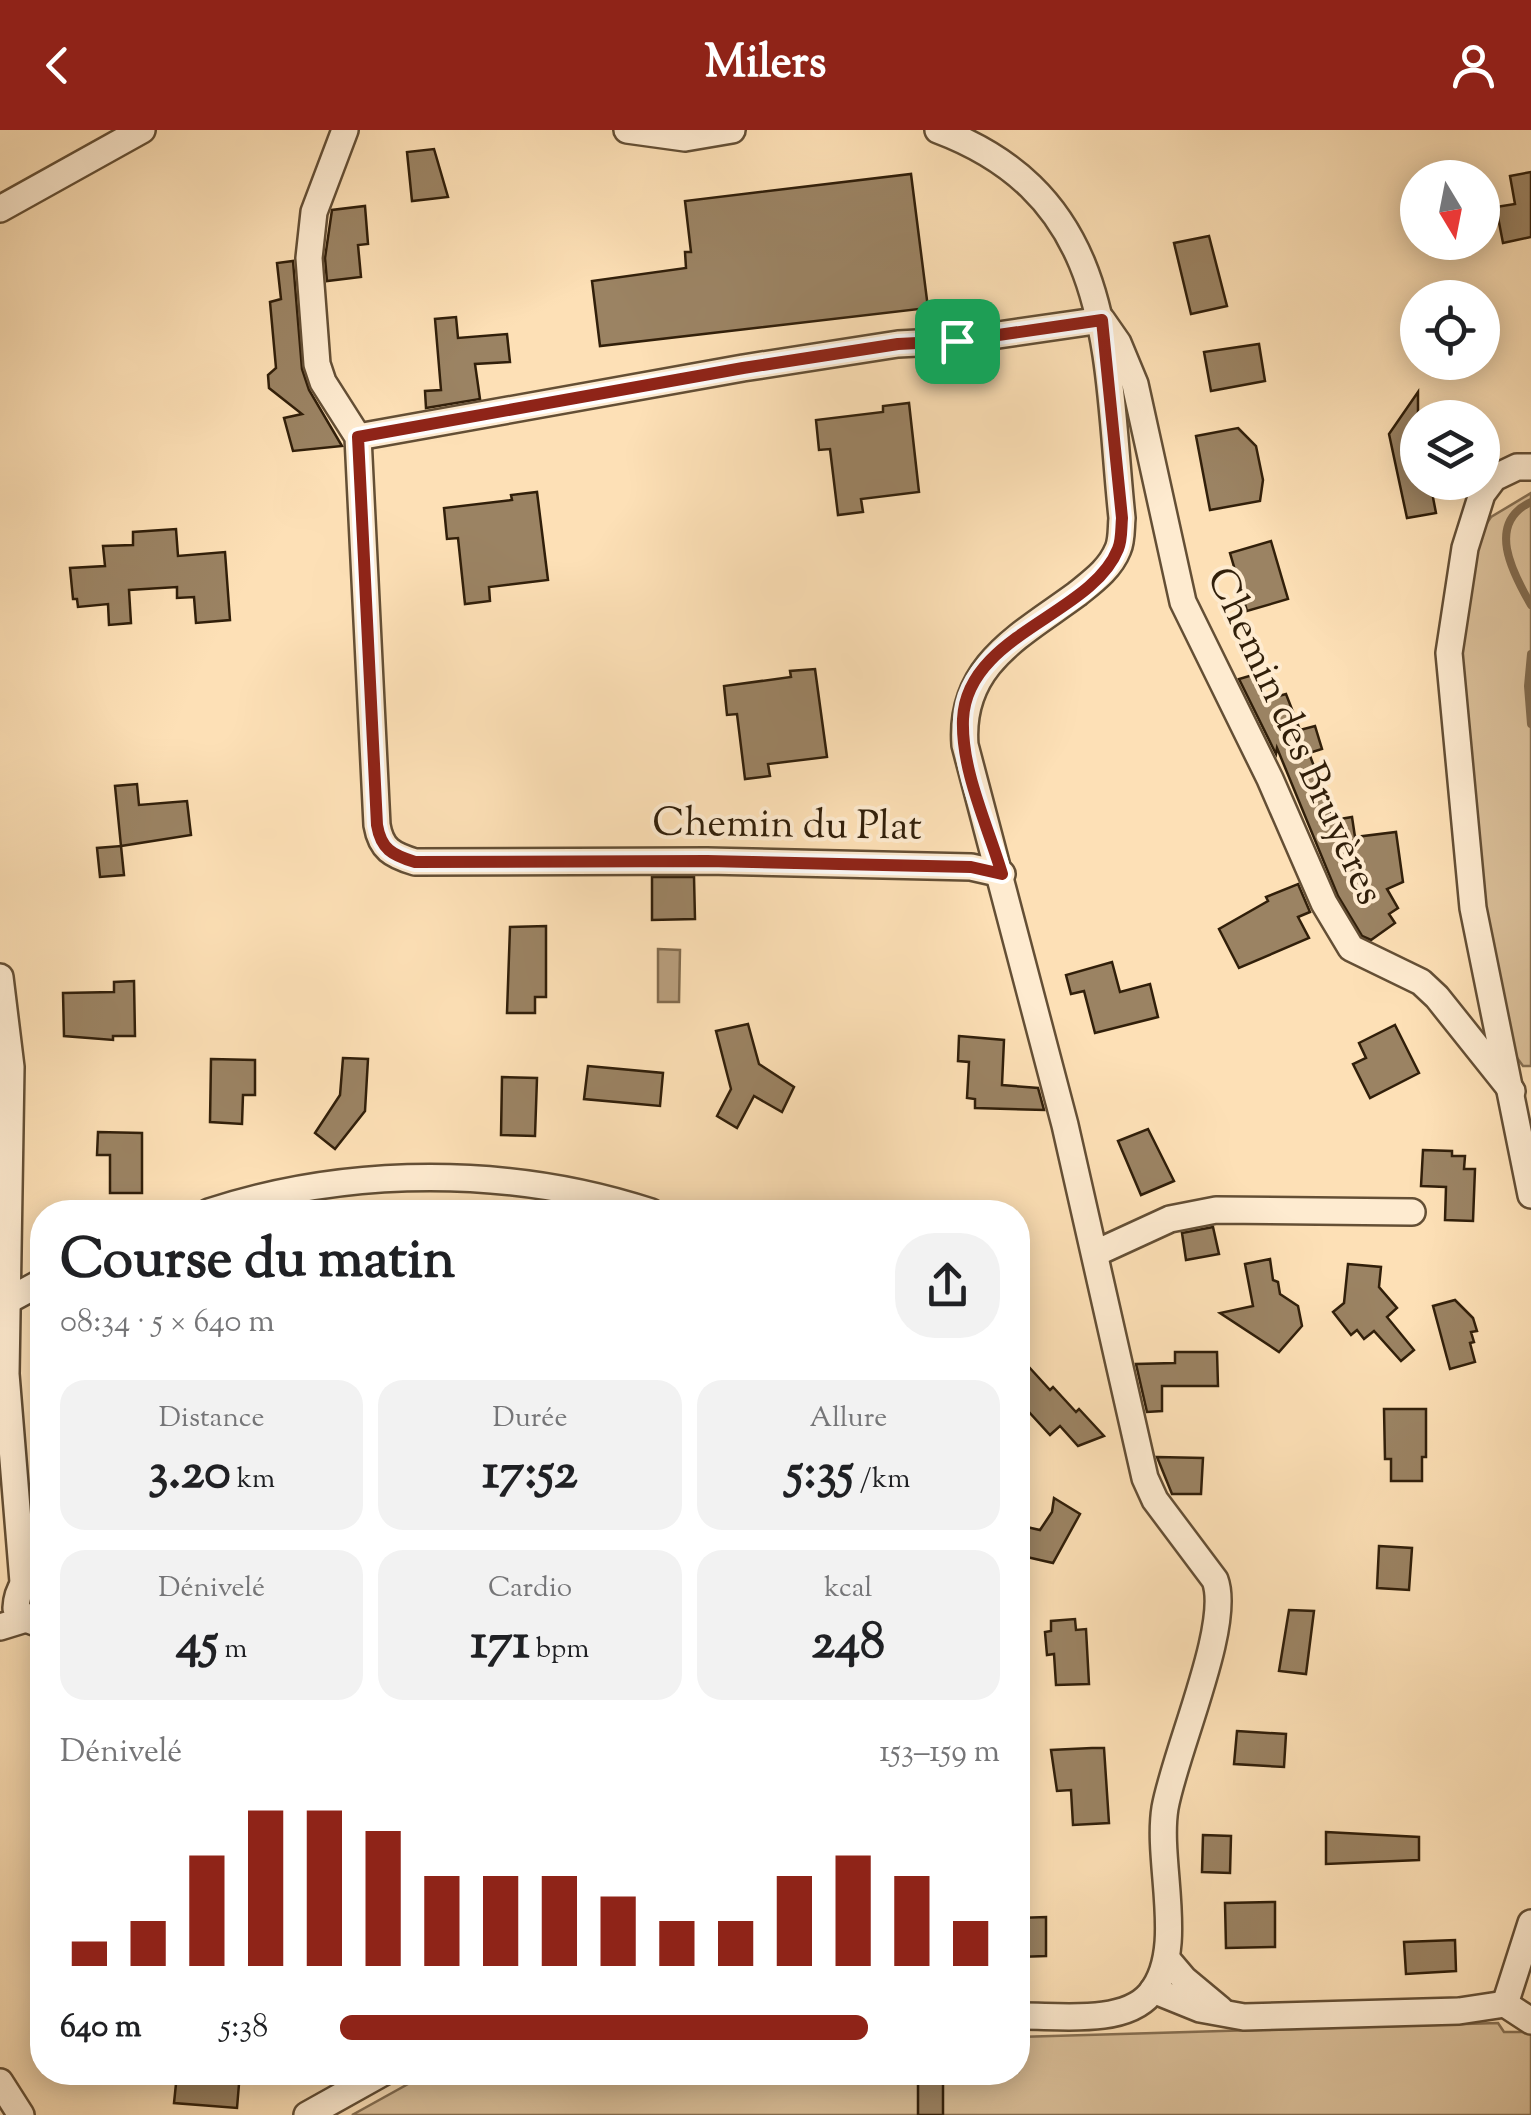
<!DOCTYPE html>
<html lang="fr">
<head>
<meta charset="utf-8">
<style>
  :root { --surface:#fff; --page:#f2f2f2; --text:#202124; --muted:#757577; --accent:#8f2418 }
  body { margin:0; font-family:"Sorts Mill Goudy",serif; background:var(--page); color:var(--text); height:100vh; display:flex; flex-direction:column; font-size:38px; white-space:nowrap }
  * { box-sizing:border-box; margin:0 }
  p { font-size:32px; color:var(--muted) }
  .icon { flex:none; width:55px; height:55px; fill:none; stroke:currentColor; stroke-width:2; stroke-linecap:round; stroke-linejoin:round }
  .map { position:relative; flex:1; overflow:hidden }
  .side { position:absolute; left:30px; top:1070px; width:1000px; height:885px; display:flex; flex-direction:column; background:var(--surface); border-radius:40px; box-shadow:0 5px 25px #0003 }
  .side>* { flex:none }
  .needle { width:65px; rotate:170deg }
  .fabs { position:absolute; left:1400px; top:30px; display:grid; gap:20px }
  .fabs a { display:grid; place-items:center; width:100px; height:100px; border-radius:50%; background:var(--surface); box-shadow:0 5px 25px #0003; font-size:50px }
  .pin { position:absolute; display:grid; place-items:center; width:85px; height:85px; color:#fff; margin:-42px; border-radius:20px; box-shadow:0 5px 15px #0006 }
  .round { display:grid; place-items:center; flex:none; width:105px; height:105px; border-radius:40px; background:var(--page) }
  .head { display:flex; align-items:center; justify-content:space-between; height:170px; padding:0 30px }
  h1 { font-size:55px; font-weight:700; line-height:75px }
  .metrics { display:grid; grid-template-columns:repeat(3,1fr); gap:15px; height:170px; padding:10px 30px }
  .metrics div { display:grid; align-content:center; border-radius:25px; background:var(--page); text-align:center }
  .metrics b { font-size:50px; font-weight:700 }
  .metrics small { font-size:28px; font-weight:400 }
  .metrics p { font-size:28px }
  .chart { height:280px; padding:20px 30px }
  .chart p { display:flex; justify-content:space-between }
  .chart svg { width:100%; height:180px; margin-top:10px; stroke:var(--accent); stroke-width:6 }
  ul { padding:0 30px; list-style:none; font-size:32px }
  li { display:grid; grid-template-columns:160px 120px 1fr; align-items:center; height:75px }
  li i { height:25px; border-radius:12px; background:var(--accent) }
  header { display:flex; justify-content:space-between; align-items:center; height:130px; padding:0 30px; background:var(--accent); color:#fff; font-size:45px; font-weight:700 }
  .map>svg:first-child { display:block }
</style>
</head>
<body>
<header><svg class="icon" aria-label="back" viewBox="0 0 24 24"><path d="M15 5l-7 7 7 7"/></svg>Milers<svg class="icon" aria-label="person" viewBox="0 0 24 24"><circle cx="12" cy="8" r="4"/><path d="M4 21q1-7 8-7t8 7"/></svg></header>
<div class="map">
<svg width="1531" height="1985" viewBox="0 0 1531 1985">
  <rect width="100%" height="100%" fill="#fde0b6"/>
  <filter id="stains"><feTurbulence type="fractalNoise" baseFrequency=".002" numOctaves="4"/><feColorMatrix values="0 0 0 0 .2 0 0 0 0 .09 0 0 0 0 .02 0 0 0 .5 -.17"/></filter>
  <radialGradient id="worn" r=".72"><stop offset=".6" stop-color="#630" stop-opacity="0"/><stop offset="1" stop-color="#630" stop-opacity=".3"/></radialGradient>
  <g fill="#dabf99" stroke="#866f52" stroke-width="2.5">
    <polygon points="1531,363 1531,936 1523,936 1504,910 1476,777 1453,525 1469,420 1491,387"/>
    <polygon points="1498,1893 1504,1902 1531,1902 1531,1985 352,1985 428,1943 1018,1942 1018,1907"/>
  </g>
  <polygon fill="#b89e7c" stroke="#826b4e" stroke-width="2.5" points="658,819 680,820 679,872 658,872"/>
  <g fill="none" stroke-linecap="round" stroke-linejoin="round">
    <g stroke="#826b4e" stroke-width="8">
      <path d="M1531,372C1486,393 1512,442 1531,475"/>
      <polyline points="1531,524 1528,556 1531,594"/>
    </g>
  </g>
  <g fill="#9b8363" stroke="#311f0a" stroke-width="2.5">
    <polygon points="434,19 448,67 412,71 407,22"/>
    <polygon points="1531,42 1531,107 1503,113 1496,77 1515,74 1510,46"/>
    <polygon points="911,44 928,178 600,216 592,151 686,138 685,122 691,122 685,71"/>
    <polygon points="365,76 368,114 358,115 361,147 327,151 325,128 332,80"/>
    <polygon points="1209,106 1227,176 1191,184 1174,113"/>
    <polygon points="293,131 302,239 309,260 342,316 293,321 284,288 302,284 269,258 268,245 276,238 270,172 281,169 277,133"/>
    <polygon points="456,187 458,208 507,204 510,232 475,234 480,269 426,278 425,261 441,260 435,189"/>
    <polygon points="1259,214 1265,251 1211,261 1204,222"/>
    <polygon points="1418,262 1418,352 1414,352 1430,352 1436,383 1407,388 1389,304"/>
    <polygon points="909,273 919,362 861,369 863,382 838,385 830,319 819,320 816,290 883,282 883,276"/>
    <polygon points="1238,298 1256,316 1263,350 1260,371 1210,380 1196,306"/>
    <polygon points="537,362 548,450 489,457 490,471 465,474 458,408 447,409 444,378 512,370 511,365"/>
    <polygon points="176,399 178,426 225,422 230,490 196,493 194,467 177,468 177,457 129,460 131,493 109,495 108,474 78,477 77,469 73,469 70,438 105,436 103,416 133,415 133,402"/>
    <polygon points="1271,411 1288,469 1247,481 1230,423"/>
    <polygon points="815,539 827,627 768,634 770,646 745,649 737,584 727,585 724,556 791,547 790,541"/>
    <polygon points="1256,544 1264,570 1286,564 1300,600 1315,596 1322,619 1309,623 1334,690 1352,687 1355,707 1396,702 1403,752 1387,759 1398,778 1389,784 1395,793 1371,810 1362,806 1338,766 1277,618 1276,624 1239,549"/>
    <polygon points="137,654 139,675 187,671 191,705 121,716 115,656"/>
    <polygon points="121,716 124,745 100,747 97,718"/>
    <polygon points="652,747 694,747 695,789 652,790"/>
    <polygon points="1298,754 1310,782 1298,787 1309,808 1239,838 1219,799 1268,771 1266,767"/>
    <polygon points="546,796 546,867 535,867 535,883 507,883 510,797"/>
    <polygon points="1112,832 1120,862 1150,854 1158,887 1095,903 1084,861 1071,864 1066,845"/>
    <polygon points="134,851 135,906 113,906 113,910 64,906 63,863 114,862 114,852"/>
    <polygon points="748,894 759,934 794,957 782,982 754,966 737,998 717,986 731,959 716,901"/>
    <polygon points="1395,895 1419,943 1370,968 1353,934 1366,928 1359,913"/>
    <polygon points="959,906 1004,910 1002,955 1038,958 1044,980 975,978 975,969 967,968 969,932 958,931"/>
    <polygon points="343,928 368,929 365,981 335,1019 315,1003 340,965"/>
    <polygon points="211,929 255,930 255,965 243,965 242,994 210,992"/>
    <polygon points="588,936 663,943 660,976 584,969"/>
    <polygon points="502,947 537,948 535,1006 501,1005"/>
    <polygon points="1148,999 1174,1051 1141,1065 1118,1011"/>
    <polygon points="98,1002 142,1003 142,1063 110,1063 110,1025 97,1025"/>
    <polygon points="1423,1020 1452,1021 1452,1026 1465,1026 1464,1039 1475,1039 1473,1091 1445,1090 1446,1057 1421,1056"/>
    <polygon points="1213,1097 1219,1124 1186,1130 1182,1103"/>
    <polygon points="1270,1129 1273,1150 1278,1152 1280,1164 1298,1176 1302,1196 1279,1222 1220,1183 1253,1176 1245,1134"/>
    <polygon points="1348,1134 1381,1137 1379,1157 1397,1178 1387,1187 1414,1220 1401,1231 1374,1201 1364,1209 1357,1200 1351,1205 1333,1182 1344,1173"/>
    <polygon points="1455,1170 1473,1188 1477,1201 1471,1202 1474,1212 1470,1213 1475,1232 1450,1239 1433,1176"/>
    <polygon points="1175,1222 1217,1222 1218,1256 1162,1256 1162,1281 1147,1282 1136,1234 1175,1233"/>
    <polygon points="1018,1225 1050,1260 1053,1257 1076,1282 1079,1279 1104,1306 1078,1316 1060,1296 1050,1305 1018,1270"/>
    <polygon points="1384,1279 1426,1279 1426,1327 1422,1327 1422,1351 1391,1351 1391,1329 1385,1329"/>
    <polygon points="1157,1327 1203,1328 1201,1364 1172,1364"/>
    <polygon points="1054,1368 1080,1384 1053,1433 1018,1425 1018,1395 1040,1400 1052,1382"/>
    <polygon points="1379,1416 1412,1418 1409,1460 1377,1458"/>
    <polygon points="1289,1480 1314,1481 1306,1544 1279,1541"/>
    <polygon points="1075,1489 1076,1500 1086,1499 1089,1554 1056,1555 1054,1524 1047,1525 1045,1502 1051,1501 1051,1491"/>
    <polygon points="1237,1601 1286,1604 1284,1637 1234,1634"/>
    <polygon points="1092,1618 1104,1618 1109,1693 1073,1695 1071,1660 1057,1661 1051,1620"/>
    <polygon points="1326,1702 1419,1707 1419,1730 1326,1734"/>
    <polygon points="1203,1705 1231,1706 1230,1743 1202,1742"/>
    <polygon points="1275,1772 1275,1817 1226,1818 1225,1773"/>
    <polygon points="1046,1787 1046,1826 1018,1827 1018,1788"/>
    <polygon points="1455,1810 1456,1841 1406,1844 1404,1812"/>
    <polygon points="217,1942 240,1942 237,1978 174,1973 177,1944 217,1948"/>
    <rect x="918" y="1942" width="25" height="43"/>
  </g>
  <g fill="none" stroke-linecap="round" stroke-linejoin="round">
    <defs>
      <g id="minor">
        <path d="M345,0L314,82L309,128L317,234L323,252L358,307L377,695C381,719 392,725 415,732L707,731L971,737L1002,744"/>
        <polyline points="627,0 685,8 732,0"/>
        <path d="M938,0C1119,68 1105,228 1122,388C1121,398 1122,410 1118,419C1110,439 1093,451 1077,464C1020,506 959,535 965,615L1065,995L1145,1348L1155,1370L1215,1450C1232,1495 1175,1621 1165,1678C1156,1734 1187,1820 1150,1864C1123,1896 1055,1885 1018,1886"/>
        <polyline points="0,79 142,0"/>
        <polyline points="358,307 743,238 898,214 957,211 1102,190 1118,213 1135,254 1183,472 1270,649 1324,773 1351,818 1421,852 1437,867 1512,961"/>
        <polyline points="1531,337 1517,337 1494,348 1482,364 1465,418 1449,523 1473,778 1531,1065"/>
        <polyline points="0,847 11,937 6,1244 23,1452"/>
        <path d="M209,1082C349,1036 511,1036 651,1082"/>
        <polyline points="1096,1123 1170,1089 1216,1080 1412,1082"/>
        <polyline points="7,1171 42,1152"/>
        <path d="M42,1436C27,1448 17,1457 16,1478L26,1489L42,1495"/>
        <polyline points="0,1497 26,1489"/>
        <polyline points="1167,1829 1184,1849 1220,1879"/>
        <polyline points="1153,1860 1200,1879 1244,1887 1459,1881 1505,1874 1531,1891"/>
        <polyline points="1505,1874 1531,1793"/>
        <polyline points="0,1952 21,1985"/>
        <polyline points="307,1985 384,1942"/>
      </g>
    </defs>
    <use href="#minor" stroke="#644f35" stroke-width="30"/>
    <use href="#minor" stroke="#feebd0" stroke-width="25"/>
  </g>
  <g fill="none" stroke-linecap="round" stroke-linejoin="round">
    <defs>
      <path id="route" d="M1102,190L1122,388C1121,398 1122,410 1118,419C1092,485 967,504 963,589C961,641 988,696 1002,744L971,737L707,731L415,732C392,725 381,719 377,695L358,307L743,238L898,214L957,211Z"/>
    </defs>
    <use href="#route" stroke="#fff" stroke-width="20"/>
    <use href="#route" stroke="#8f2418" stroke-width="12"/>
  </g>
  <g text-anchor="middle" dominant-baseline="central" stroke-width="8" stroke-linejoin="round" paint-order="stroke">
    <g font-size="40" fill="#311f0a" stroke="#feebd0">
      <text transform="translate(1293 607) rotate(65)">Chemin des Bruyères</text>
      <text transform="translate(787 697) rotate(1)">Chemin du Plat</text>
    </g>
  </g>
  <rect width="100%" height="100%" filter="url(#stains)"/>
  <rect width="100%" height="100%" fill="url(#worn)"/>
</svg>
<div class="fabs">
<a><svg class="needle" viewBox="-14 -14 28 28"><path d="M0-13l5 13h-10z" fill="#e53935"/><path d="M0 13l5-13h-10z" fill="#757577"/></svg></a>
<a><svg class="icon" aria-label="locate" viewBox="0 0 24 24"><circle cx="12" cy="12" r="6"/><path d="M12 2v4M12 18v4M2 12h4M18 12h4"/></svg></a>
<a><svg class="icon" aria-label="layers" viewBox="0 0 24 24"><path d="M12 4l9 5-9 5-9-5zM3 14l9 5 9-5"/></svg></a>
</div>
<div class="pin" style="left:957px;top:211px;background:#1e9e55"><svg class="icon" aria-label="arrive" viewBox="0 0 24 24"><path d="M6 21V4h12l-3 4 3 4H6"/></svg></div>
<section class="side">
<div class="head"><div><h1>Course du matin</h1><p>08:34 · 5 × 640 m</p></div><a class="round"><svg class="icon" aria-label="share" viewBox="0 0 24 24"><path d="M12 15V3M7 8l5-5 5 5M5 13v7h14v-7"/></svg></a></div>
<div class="metrics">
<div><p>Distance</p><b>3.20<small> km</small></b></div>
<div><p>Durée</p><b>17:52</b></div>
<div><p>Allure</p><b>5:35<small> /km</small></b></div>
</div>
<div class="metrics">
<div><p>Dénivelé</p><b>45<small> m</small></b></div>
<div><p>Cardio</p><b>171<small> bpm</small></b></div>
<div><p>kcal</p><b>248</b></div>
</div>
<div class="chart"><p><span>Dénivelé</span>153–159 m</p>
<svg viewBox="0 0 160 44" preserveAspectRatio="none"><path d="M5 44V38M15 44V33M25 44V17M35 44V6M45 44V6M55 44V11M65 44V22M75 44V22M85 44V22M95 44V27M105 44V33M115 44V33M125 44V22M135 44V17M145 44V22M155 44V33"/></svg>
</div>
<ul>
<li><b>640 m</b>5:38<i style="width:80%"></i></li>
</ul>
</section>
</div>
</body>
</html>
